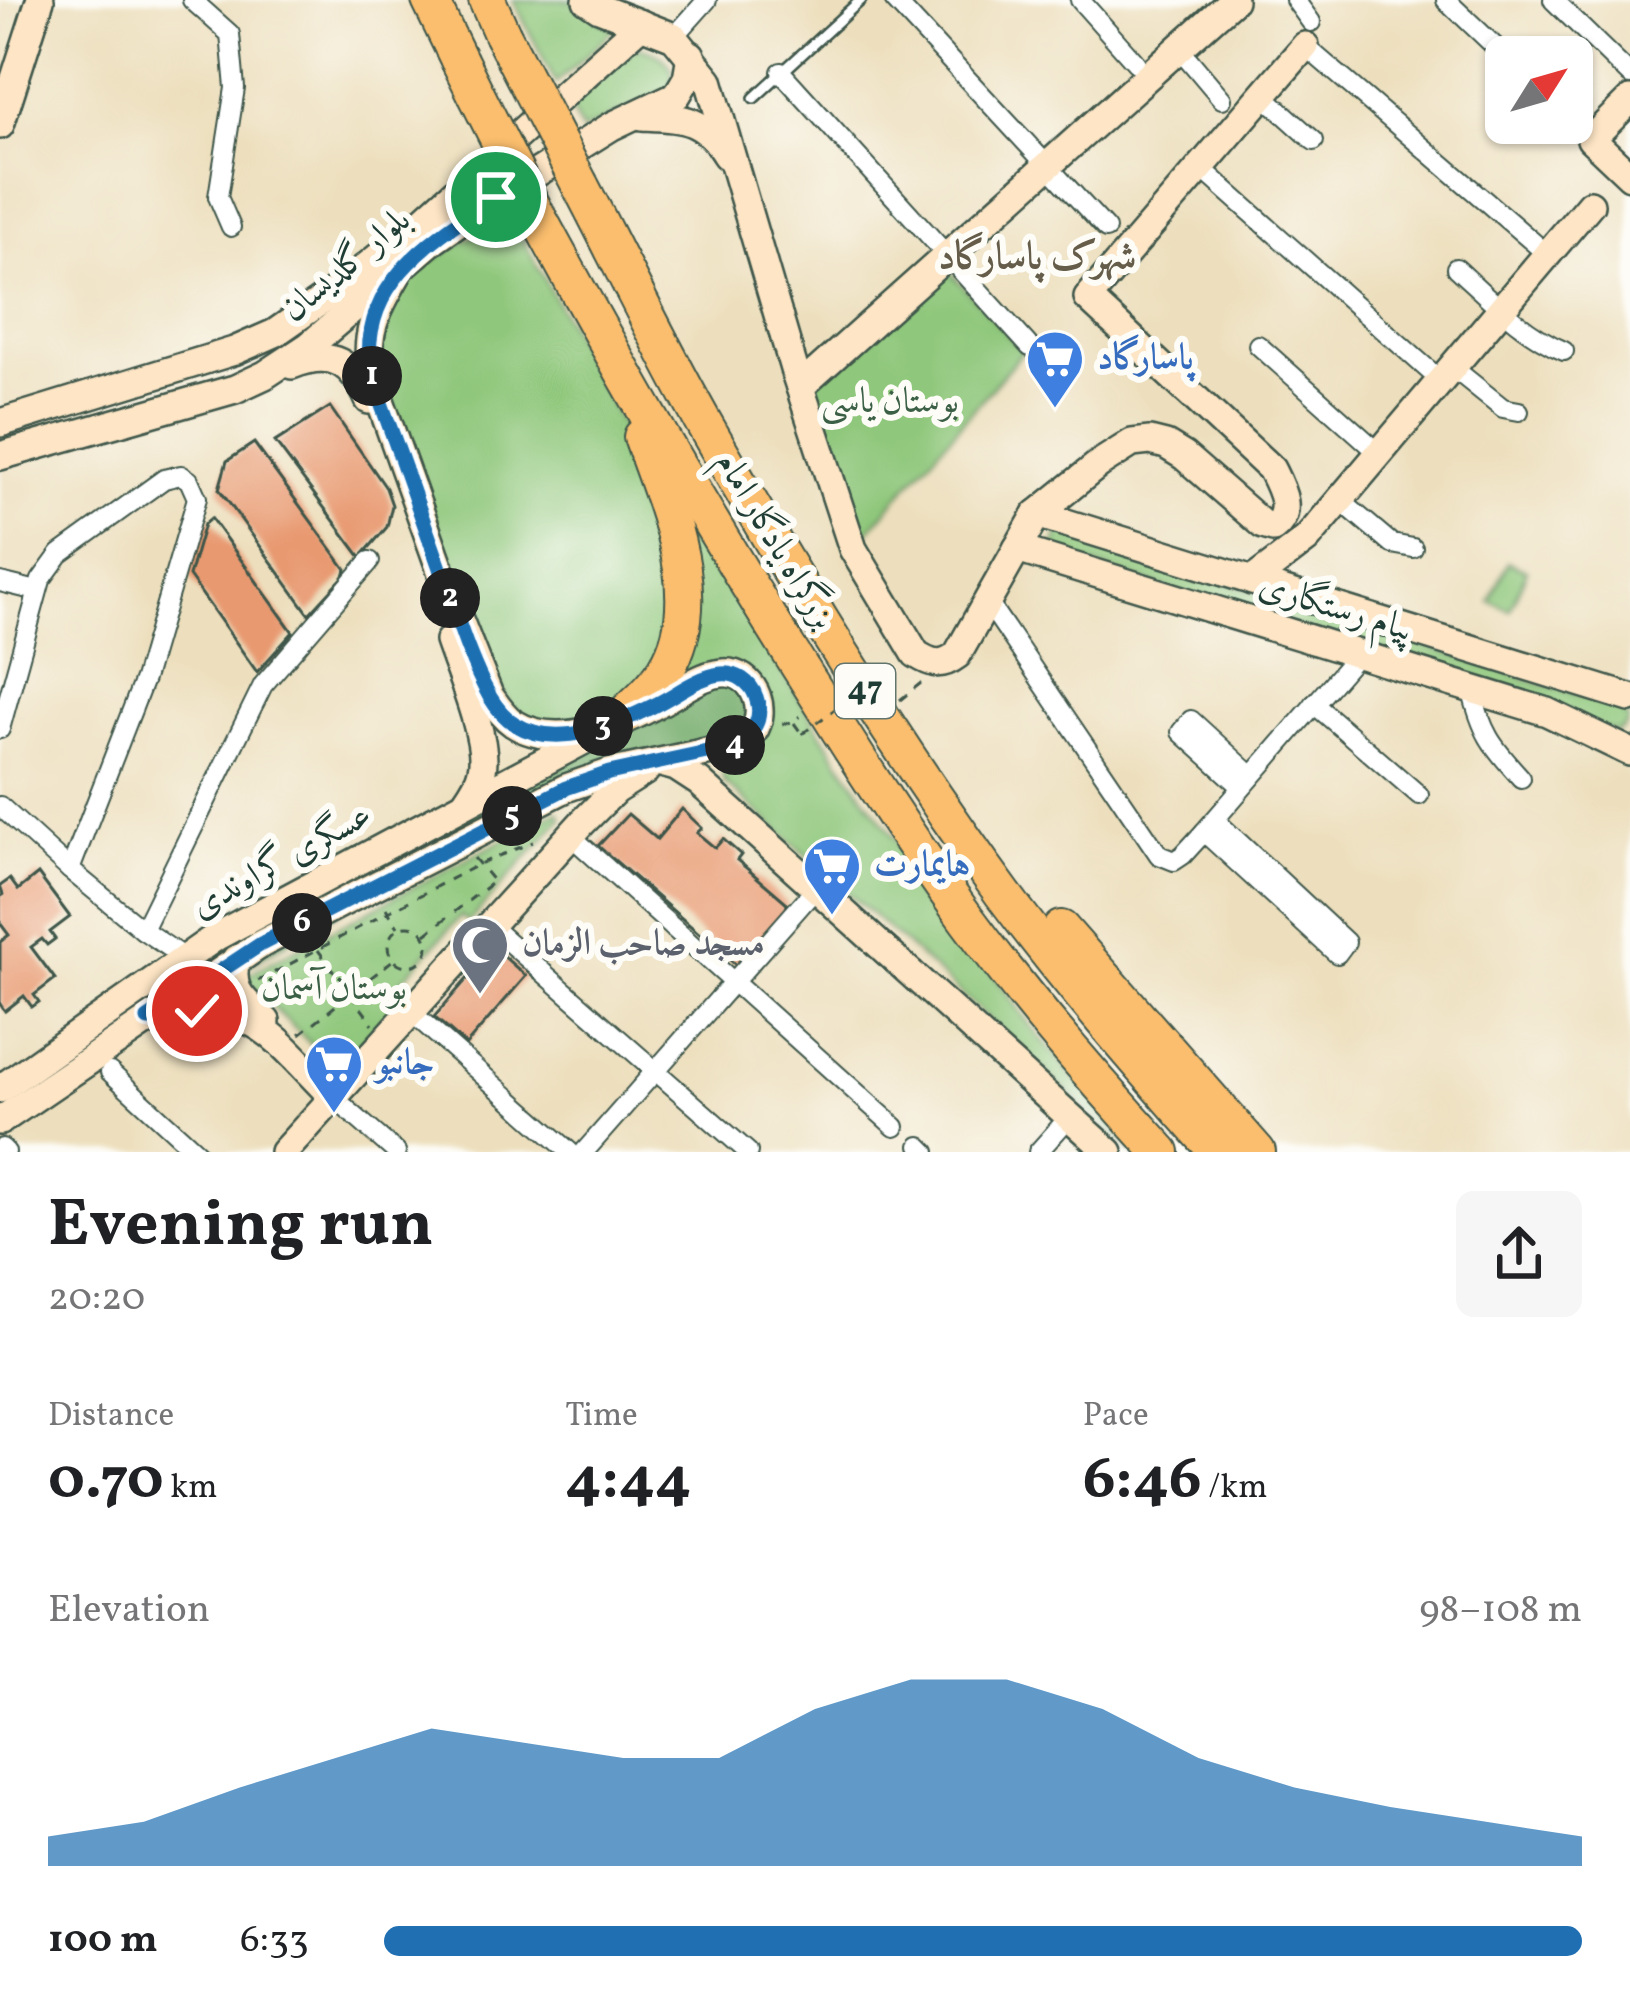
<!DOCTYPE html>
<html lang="en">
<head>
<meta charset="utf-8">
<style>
  :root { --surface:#fff; --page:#f6f6f6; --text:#202124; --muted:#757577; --accent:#1f6fb2 }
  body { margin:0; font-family:Vollkorn,Amiri,serif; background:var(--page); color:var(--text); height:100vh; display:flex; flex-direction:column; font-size:45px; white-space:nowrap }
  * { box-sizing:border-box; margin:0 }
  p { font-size:39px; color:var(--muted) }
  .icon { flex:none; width:66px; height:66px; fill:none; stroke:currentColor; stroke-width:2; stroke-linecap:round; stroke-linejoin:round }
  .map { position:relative; height:1152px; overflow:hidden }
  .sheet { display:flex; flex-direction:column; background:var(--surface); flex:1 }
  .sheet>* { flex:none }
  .needle { width:78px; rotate:53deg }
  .buttons { position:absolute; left:1485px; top:36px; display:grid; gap:24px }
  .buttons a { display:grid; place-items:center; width:108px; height:108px; border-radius:18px; background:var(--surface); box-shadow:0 3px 9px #0004; font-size:60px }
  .pin { position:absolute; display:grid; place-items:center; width:102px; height:102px; color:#fff; margin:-51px; border:6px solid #fff; border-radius:50%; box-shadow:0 3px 12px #0007 }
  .km { position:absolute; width:60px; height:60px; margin:-30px; border-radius:50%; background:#222; color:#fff; font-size:33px; line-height:60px; text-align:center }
  .round { display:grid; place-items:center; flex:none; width:126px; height:126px; border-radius:18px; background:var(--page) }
  .headline { display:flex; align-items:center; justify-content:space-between; height:204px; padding:0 48px }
  h1 { font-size:66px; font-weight:700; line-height:90px }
  .stats { display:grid; grid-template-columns:repeat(3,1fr); gap:18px; height:204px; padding:12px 48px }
  .stats div { display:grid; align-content:center }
  .stats b { font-size:60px; font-weight:700 }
  .stats small { font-size:33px; font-weight:400 }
  .stats p { font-size:33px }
  .chart { height:336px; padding:24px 48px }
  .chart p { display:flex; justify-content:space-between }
  .chart svg { width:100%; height:216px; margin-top:12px; fill:var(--accent); opacity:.7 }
  ul { padding:0 48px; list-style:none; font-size:39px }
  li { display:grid; grid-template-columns:192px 144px 1fr; align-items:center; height:90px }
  li i { height:30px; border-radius:15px; background:var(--accent) }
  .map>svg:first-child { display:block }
</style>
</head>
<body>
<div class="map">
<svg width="1630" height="1152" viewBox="0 0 1630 1152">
  <rect width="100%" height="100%" fill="#fdfcf7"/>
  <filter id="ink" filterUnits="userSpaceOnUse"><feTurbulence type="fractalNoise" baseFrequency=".00833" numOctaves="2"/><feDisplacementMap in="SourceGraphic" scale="24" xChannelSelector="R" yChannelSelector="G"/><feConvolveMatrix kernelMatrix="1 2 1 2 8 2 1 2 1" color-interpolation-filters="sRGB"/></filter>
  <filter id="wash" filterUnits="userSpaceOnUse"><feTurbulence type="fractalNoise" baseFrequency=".004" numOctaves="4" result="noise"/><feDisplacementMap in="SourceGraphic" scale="48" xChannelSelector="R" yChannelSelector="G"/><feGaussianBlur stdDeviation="2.7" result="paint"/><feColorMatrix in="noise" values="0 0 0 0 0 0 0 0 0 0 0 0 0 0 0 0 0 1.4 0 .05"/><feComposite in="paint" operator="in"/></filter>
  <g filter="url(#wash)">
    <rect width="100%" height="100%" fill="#eddfbd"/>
    <g fill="#8fc77b" stroke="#578258" stroke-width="3">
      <polygon points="513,0 574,0 615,29 556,83"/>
      <path d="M638,47C660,52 681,64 669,89L582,131L569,105L631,49Z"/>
      <polygon points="510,215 631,442 668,555 667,655 606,713 562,730 512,710 483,654 379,366 383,315 415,270"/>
      <polygon points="947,269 1023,351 861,540 813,382"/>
      <polygon points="670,484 732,591 839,761 1030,1025 1136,1152 1132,1152 988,1018 724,782 722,767 726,761 668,676"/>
      <polygon points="1060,529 1622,709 1628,720 1626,726 1617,733 1053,552"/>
      <polygon points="1508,562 1527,570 1510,610 1490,601"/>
      <polygon points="558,811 562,818 469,922 461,916 396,987 404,994 337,1069 251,986 247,975"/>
    </g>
    <path fill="#73ac6b" stroke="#497450" stroke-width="3" d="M715,684C723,685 731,684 737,688C757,699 746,724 735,735L567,777L0,1112V1099L237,936L703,688Z"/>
    <g id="blocks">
      <g fill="#e8996f">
        <polygon points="330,407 386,488 392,505 387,527 361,557 275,442"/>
        <polygon points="254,443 346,569 344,576 309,614 219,489 227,461"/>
        <polygon points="211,518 293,632 257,672 189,576 204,524"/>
        <polygon points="682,809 702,828 697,833 715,848 723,839 741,855 737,860 787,903 786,913 738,967 598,846 628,814 657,839"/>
        <polygon points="38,874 70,917 50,932 55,939 47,945 42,939 31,947 55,979 34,995 39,1002 32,1007 24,996 5,1011 0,1004 0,942 9,935 0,923 0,897 3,895 0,886 10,879 18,890"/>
        <polygon points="494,948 526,976 466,1045 434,1017"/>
      </g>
    </g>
  </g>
  <g filter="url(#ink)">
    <use href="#blocks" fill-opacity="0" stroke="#3e5549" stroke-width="3"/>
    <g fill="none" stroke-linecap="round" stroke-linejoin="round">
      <defs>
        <polyline id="lane" points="754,98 861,0"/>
        <g id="street">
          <polyline points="192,0 230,34 235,88 218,197 231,227"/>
          <polyline points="894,0 1106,229"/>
          <polyline points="1080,0 1136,63"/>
          <polyline points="1295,0 1311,22"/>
          <polyline points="1446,0 1506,57"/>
          <polyline points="1553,0 1630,75"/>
          <polyline points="674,37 707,0"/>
          <polyline points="1305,46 1547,254"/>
          <polyline points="1179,48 1222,99"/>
          <polyline points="781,72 1030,347"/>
          <polyline points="1263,95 1314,141"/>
          <polyline points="1572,121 1591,139"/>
          <polyline points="1200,167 1441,381"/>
          <path d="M1456,268C1489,298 1523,334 1564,351"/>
          <polyline points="1258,345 1379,453"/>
          <polyline points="1452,367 1503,408 1519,411"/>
          <polyline points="1340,500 1392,544 1413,548"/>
          <polyline points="0,582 37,591"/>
          <polyline points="987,601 1159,855 1174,861 1183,855 1204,832 1358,654"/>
          <path d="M1471,688C1482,733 1491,745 1521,778"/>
          <polyline points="1314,704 1419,795"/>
          <polyline points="0,729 41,580 60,554 164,479 181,475 189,480 197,498 144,679 70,870 143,930 184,958"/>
          <polyline points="1242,787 1181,732 1191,720 1252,776"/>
          <polyline points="0,806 70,870"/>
          <polyline points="1204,832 1337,954 1346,942 1215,820"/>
          <polyline points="571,836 895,1127"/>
          <polyline points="488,924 748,1152"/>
          <polyline points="143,930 263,685 370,561"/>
          <polyline points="410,1011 570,1152"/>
          <polyline points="110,1072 197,1152"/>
          <polyline points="333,1097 396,1152"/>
          <polyline points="920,1146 926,1152"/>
          <polyline points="2,1148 6,1152"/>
          <polyline points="584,1152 817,887"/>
          <polyline points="1038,1152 1070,1116"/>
        </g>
        <g id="secondary">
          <path d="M587,0L599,8L674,37L709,80L794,369L853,549L916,654C932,664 941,667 957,655L1037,514L1099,464L1132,443L1150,441L1166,445L1184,456L1263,525L1273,528C1294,512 1281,489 1271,469L1088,298L1305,46"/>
          <polyline points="1630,100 1591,139 1630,176"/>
          <path d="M642,116C682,118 703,117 726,155"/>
          <polyline points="0,125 40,0"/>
          <path d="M292,365C332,349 352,362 369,400"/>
          <polyline points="800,387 1233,0"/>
          <polyline points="0,423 234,351 275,333 341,287 416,227 641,24"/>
          <polyline points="0,456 235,389 265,375 309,346 434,239 466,217 612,126 677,95 687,78 691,55"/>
          <polyline points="1037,514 1630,698"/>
          <polyline points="1017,549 1547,712 1630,752"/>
          <polyline points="1252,581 1307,539 1590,204"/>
          <path d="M449,641C459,671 489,741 482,770C480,782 472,793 465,803"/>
          <polyline points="661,763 676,767 699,782 1109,1152"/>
          <path d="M236,959C228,992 244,1000 266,1021"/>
          <path d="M158,1017C256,998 270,1034 333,1097"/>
          <polyline points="0,1089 217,936 590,737"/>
          <path d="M0,1121L261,944L566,788L609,773L730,747C739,743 747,739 753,732C767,711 756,677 730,673C707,670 681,691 662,701C622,724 557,751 513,723C503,716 496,705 489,695L454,607L372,378C362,330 379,307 402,266"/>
          <polyline points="284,1152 582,823 615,790 645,771"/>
        </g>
        <g id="highway">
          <polyline points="430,0 459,60"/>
          <polyline points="487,0 502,34"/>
          <path d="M580,185C622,265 661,348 706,427C797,587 894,745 1003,894C1070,984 1143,1069 1218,1152"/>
          <path d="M535,212C622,373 713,531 811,685C861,765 912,845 968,921C1027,1001 1093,1078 1161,1152"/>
          <path d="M615,723C632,707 653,690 666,669C709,599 666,507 642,437"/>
          <polyline points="1061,929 1257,1152"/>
        </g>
      </defs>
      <use href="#lane" stroke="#3e5549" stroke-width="14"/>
      <use href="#street" stroke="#3e5549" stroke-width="22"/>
      <use href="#secondary" stroke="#3e5549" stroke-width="32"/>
      <use href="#highway" stroke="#3e5549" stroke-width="40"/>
      <g stroke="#3e5549" stroke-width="3" stroke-dasharray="9 9" stroke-linecap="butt">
        <polyline points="900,700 921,683"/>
        <polyline points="794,723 802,734"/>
        <polyline points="782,724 793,722 800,716"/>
        <polyline points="474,858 495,883"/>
        <polyline points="386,908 398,927"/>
        <circle cx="408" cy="946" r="20"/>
        <polyline points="426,934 494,881"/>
        <polyline points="318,950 373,1024"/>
        <polyline points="258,981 479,864 533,842"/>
        <polyline points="300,1034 393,960"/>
      </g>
      <use href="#lane" stroke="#fff" stroke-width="9"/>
      <use href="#street" stroke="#fff" stroke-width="18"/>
      <use href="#secondary" stroke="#fde5c5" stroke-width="27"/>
      <use href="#highway" stroke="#fbbe6e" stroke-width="36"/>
      <defs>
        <g id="highway-bridge">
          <polyline points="502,34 580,185"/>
          <polyline points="459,60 535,212"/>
        </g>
      </defs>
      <use href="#highway-bridge" stroke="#3e5549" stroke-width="40" stroke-linecap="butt"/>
      <polyline stroke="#3e5549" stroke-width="3" stroke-dasharray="9 9" stroke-linecap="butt" points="802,734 884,672"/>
      <use href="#highway-bridge" stroke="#fbbe6e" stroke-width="36"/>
    </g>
  </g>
  <g fill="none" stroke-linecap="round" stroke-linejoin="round" filter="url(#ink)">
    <defs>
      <path id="route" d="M197,1011L148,1019L261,944L566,788L609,773L730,747C751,737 765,721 756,697C751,682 736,672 721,674C697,677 676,695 655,705C616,725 557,750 515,724C505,718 496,707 490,697C468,658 455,611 440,568C418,505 395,441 372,378C354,287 430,240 496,197"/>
    </defs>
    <use href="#route" stroke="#fff" stroke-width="24"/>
    <use href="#route" stroke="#1f6fb2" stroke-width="15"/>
  </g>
  <defs>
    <symbol id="supermarket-pin" viewBox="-11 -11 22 30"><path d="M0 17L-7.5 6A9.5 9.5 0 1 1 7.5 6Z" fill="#3f7fe0" stroke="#fdfcf7"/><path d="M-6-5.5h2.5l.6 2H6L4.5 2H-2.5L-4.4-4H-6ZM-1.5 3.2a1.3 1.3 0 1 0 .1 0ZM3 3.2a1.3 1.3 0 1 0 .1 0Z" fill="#fff"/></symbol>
    <symbol id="mosque-pin" viewBox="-11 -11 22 30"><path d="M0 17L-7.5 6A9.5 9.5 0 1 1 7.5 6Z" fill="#6b7280" stroke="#fdfcf7"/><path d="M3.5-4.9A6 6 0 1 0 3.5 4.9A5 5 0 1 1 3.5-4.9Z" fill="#fff"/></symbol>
  </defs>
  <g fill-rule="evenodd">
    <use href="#supermarket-pin" x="1022" y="326" width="66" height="90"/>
    <use href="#supermarket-pin" x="799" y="833" width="66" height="90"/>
    <use href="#mosque-pin" x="447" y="912" width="66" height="90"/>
    <use href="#supermarket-pin" x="301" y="1031" width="66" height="90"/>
  </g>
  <g text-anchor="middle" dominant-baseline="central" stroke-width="12" stroke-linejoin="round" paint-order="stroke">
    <rect fill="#fdfcf7" stroke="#62766e" stroke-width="3" x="835" y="664" width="60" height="54" rx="9"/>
    <g font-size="33" font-weight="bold" fill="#1f3d34">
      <text x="865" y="691">47</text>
    </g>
    <g font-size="36" fill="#1f3d34" stroke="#fdfcf7">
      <text transform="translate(347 266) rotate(-40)">بلوار گلدیسان</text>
      <text transform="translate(774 541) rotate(59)">بزرگراه یادگار امام</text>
      <text transform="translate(1336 609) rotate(17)">پیام رستگاری</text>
      <text transform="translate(282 862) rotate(-29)">عسگری گراوندی</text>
    </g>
    <g font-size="36" font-weight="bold" fill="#366cbe" stroke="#fdfcf7" text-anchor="start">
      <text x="1097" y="359">پاسارگاد</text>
      <text x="874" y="866">هایمارت</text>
      <text x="376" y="1064">جانبو</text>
    </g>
    <g font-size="36" fill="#3b6046" stroke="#fdfcf7">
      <text x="890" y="403">بوستان یاسی</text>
      <text x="334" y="990">بوستان آسمان</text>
    </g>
    <g font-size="36" font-weight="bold" fill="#5b616d" stroke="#fdfcf7" text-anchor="start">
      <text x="522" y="945">مسجد صاحب الزمان</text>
    </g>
    <g font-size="39" font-weight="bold" fill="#655d49" stroke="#fdfcf7">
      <text x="1037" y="258">شهرک پاسارگاد</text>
    </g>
  </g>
</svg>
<div class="buttons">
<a><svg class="needle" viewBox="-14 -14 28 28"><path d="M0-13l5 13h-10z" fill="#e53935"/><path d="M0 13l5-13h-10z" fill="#757577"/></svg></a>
</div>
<div class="pin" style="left:496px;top:197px;background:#1e9e55"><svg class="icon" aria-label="arrive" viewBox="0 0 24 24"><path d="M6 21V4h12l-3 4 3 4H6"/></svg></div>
<div class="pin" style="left:197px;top:1011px;background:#d93025"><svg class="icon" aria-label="check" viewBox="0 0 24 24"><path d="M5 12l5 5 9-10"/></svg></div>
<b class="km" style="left:372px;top:376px">1</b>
<b class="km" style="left:450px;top:598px">2</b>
<b class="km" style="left:603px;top:726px">3</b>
<b class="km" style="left:735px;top:745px">4</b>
<b class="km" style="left:512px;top:816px">5</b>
<b class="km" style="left:302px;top:923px">6</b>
</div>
<section class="sheet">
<div class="headline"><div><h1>Evening run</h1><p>20:20</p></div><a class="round"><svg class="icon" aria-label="share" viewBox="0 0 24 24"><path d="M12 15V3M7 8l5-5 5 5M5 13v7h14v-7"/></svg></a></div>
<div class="stats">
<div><p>Distance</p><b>0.70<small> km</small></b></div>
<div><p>Time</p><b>4:44</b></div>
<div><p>Pace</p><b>6:46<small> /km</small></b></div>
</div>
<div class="chart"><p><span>Elevation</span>98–108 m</p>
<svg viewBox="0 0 160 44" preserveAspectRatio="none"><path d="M0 44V38L10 35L20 28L30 22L40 16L50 19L60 22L70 22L80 12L90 6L100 6L110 12L120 22L130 28L140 32L150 35L160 38V44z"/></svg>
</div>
<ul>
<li><b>100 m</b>6:33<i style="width:100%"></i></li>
</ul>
</section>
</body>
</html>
